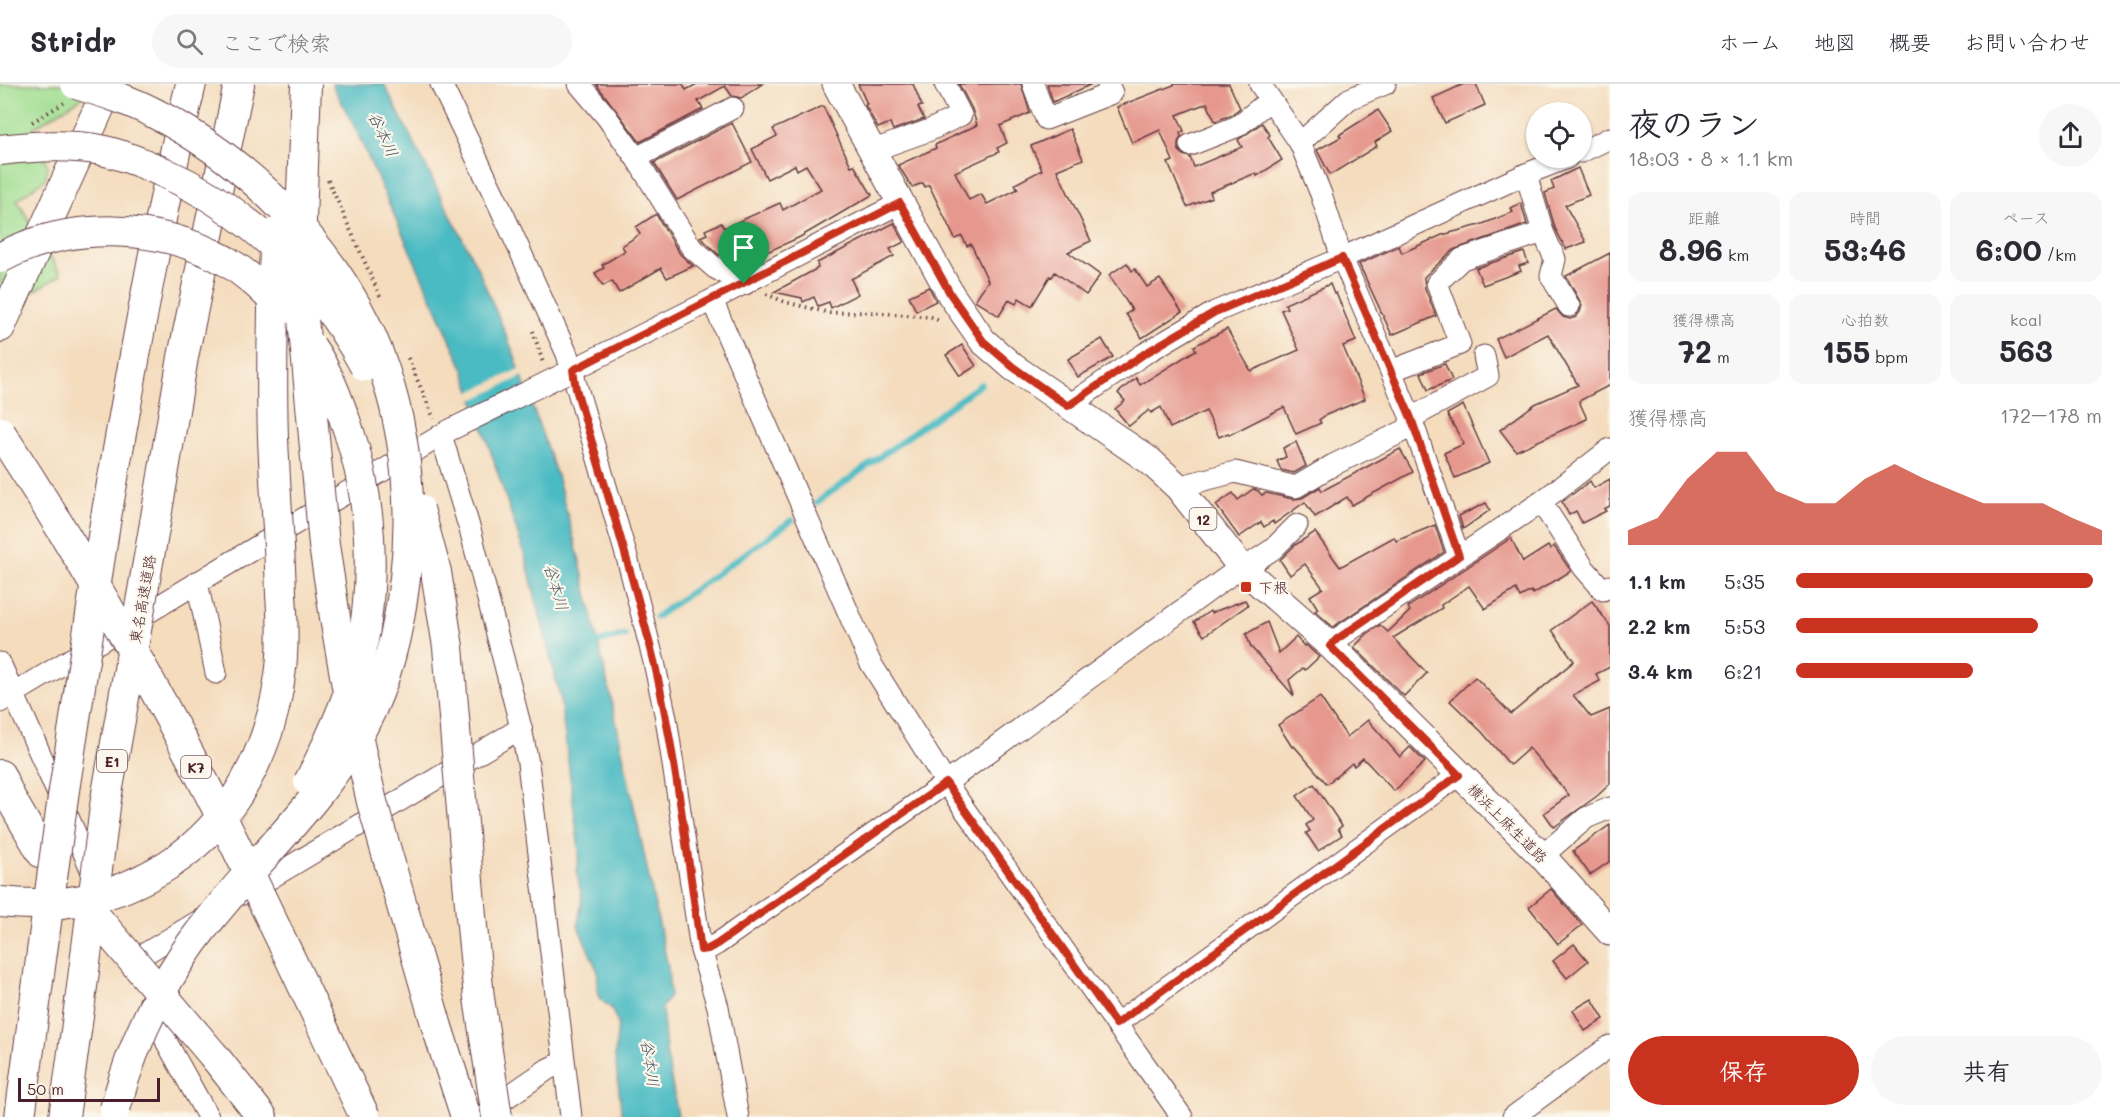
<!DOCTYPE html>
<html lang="ja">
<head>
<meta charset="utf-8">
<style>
  :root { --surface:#fff; --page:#f7f7f7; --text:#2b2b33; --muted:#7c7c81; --line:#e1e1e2; --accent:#c8321e }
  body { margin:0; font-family:Mali,"Klee One",sans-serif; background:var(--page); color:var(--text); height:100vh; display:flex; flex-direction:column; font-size:22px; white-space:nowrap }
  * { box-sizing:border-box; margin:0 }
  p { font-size:20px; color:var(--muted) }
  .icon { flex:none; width:33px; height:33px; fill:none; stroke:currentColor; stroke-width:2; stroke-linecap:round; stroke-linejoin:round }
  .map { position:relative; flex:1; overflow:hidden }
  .side { display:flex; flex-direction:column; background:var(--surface); width:510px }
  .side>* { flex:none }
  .fabs { position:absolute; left:1526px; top:18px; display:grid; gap:12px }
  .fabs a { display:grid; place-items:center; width:66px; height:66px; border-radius:50%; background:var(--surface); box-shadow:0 2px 4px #0004; font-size:30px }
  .scale { position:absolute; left:18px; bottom:15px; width:142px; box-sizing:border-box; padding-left:6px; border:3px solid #4a1f2b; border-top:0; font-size:16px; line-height:21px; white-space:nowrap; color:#4a1f2b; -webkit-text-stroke:4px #fbf7ec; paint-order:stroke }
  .pin { position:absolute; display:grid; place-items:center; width:51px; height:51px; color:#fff; margin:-62px -26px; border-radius:50% 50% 50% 0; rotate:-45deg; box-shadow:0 0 6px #0007 }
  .pin .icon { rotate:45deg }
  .round { display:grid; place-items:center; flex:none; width:63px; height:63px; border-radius:32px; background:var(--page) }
  .summary { display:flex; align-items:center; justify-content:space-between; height:102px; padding:0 18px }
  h1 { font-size:33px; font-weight:700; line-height:45px }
  .figures { display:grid; grid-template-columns:repeat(3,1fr); gap:9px; height:102px; padding:6px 18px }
  .figures div { display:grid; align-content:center; border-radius:15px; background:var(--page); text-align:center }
  .figures b { font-size:30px; font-weight:700 }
  .figures small { font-size:16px; font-weight:400 }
  .figures p { font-size:16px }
  .chart { height:168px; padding:12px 18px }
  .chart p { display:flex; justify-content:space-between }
  .chart svg { width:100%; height:108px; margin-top:6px; fill:var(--accent); opacity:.7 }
  .action { display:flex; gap:12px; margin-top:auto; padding:12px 18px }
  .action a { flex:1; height:69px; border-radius:36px; background:var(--accent); color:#fff; font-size:24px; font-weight:700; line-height:69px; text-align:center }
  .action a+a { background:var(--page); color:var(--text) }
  ul { padding:0 18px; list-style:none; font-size:20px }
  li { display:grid; grid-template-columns:96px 72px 1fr; align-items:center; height:45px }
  li i { height:15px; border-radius:8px; background:var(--accent) }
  header { display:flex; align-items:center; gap:36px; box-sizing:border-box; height:84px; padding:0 30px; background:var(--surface); border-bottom:2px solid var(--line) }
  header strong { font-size:28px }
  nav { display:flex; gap:33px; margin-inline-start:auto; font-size:21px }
  .search { width:420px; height:54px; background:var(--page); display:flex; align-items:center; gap:15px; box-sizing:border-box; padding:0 21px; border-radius:33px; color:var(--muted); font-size:22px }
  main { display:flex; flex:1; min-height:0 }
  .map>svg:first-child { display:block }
</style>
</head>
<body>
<header>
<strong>Stridr</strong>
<div class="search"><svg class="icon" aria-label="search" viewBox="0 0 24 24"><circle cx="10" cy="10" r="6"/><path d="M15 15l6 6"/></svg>ここで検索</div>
<nav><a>ホーム</a><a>地図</a><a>概要</a><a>お問い合わせ</a></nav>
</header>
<main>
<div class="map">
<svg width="1610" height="1033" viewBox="0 0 1610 1033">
  <rect width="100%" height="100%" fill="#fbf7ec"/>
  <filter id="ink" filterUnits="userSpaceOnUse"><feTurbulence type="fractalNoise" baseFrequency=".0167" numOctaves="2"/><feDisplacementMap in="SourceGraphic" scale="12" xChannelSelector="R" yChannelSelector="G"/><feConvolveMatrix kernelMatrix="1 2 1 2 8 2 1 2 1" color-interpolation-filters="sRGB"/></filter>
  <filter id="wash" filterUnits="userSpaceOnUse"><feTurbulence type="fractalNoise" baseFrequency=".008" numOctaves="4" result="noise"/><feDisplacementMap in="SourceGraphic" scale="24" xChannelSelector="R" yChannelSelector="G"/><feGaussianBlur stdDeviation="1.35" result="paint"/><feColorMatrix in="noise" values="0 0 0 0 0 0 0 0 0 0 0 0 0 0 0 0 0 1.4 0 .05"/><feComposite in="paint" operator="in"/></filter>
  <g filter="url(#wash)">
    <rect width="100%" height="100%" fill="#f4dcbd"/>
    <polygon fill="#a1de92" stroke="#767e5e" stroke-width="1.5" points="0,0 104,0 33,44 48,82 45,95 17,116 61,191 0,228"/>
    <polygon fill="#4cbbc3" stroke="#4b6d77" stroke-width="1.5" points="332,0 384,0 478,185 512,265 557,392 579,474 612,619 668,883 670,912 662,923 666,967 678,1033 622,1033 615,972 618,939 611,924 600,915 597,902 598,888 578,842 582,813 577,790 579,767 560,612 526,475 464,286 355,44"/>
    <polygon fill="#f4dcbd" points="522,284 525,291 471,317 468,309"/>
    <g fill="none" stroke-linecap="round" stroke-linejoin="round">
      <g stroke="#4cbbc3" stroke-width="6">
        <polyline points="816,419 981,300"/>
        <polyline points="656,533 792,436"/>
        <polyline points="591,560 625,551"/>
      </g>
    </g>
    <g id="blocks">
      <g fill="#e6988e">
        <polygon points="596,0 683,0 686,6 697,0 762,0 741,14 732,12 725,2 698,17 703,25 640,58"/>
        <polygon points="858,0 913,0 922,22 918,23 924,35 893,46 890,39 878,44 865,21 867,20"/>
        <polygon points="959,0 1021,0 1030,29 1000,42 1007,59 997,64 999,68 955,88 969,116 981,110 987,120 1018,105 1015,100 1042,86 1031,62 1070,45 1083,75 1057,86 1091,157 1068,168 1100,191 1086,211 1055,188 1052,193 1050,192 1032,222 1019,214 1016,220 1009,216 999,232 975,216 988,197 971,160 967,162 962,152 955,155 929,101 925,103 923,99 912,103 898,81 936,64 935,61 977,41 972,25"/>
        <polygon points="1047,0 1092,0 1053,18"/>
        <polygon points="1176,0 1229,0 1240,24 1231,31 1215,37 1207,19 1177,31 1184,47 1180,49 1181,52 1178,59 1178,65 1183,71 1190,73 1194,83 1242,63 1238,56 1262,39 1270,51 1268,53 1282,76 1257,92 1256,89 1210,108 1212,113 1187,123 1168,79 1173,77 1160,46 1132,59 1117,23"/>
        <polygon points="1464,0 1476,0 1485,21 1445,39 1433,14"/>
        <polygon points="823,22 851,82 854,81 872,111 800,153 743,179 742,176 736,179 730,166 719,171 700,153 707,150 705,146 721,139 724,144 780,119 783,126 821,105 806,81 797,86 795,81 767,95 752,65 777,52 773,45"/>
        <polygon points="1378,26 1392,47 1375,58 1377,62 1330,91 1317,66 1341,53 1339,51"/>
        <polygon points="732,39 752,78 677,116 654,79"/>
        <polygon points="1578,84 1589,111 1565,121 1586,158 1566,165 1555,144 1545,109 1554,105 1551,97"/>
        <polygon points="1521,119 1527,140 1453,166 1424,193 1425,204 1436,232 1392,251 1359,180 1399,162 1402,169 1442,151 1480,141 1513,128 1511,124"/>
        <polygon points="656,130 680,170 693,182 667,194 661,184 619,209 612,197 603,202 595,189 604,184 602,181 625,167 622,162 640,150 636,143"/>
        <polygon points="894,139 904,158 890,165 894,172 851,195 858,210 831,224 829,218 818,222 814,213 803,218 802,214 774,208 818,184 817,179"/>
        <polygon points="1524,168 1528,179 1519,182 1521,187 1483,201 1476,184"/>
        <polygon points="1610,169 1610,301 1579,317 1587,335 1516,367 1500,346 1535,320 1578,301 1548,250 1504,273 1496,255 1556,225 1563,233 1570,235 1576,233 1580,228 1582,221 1566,192"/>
        <polygon points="1127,179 1132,187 1135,185 1147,203 1160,195 1182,228 1142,254 1126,230 1132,226 1109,191"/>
        <polygon points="1330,200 1334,210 1336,209 1356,257 1343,262 1365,315 1326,331 1319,336 1321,339 1296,350 1284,323 1229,351 1228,349 1219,353 1206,327 1170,344 1161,323 1151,329 1149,326 1129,342 1115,325 1125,317 1118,309 1136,294 1140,301 1196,266 1194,262 1227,245 1251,287 1299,266 1281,226 1287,224 1285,220"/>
        <polygon points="929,203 936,217 916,227 909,212"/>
        <polygon points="1102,255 1113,273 1078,293 1068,275"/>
        <polygon points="962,261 976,282 960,292 946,271"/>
        <polygon points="1445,280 1452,296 1428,306 1421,289"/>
        <polygon points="1463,321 1489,379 1455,394 1444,369 1464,360 1447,330"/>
        <polygon points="1296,358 1306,382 1294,389 1281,386 1277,377 1286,373 1283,364"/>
        <polygon points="1400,365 1413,388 1352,421 1347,413 1315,433 1305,418 1274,440 1273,437 1264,443 1261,438 1239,453 1216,421 1233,409 1238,416 1253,405 1258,407 1262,411 1266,409 1293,415 1302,414 1320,403 1322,407"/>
        <polygon points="1610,395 1610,422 1604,425 1606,427 1582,439 1576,427 1569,431 1562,418 1590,397 1594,404"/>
        <polygon points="1486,419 1490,426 1463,445 1459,432"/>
        <polygon points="1435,441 1444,468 1333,543 1315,527 1318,525 1310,512 1323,504 1305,480 1290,491 1280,476 1295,461 1315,448 1340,483 1394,453 1396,457"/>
        <polygon points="1511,454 1523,478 1548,462 1550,465 1554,462 1571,487 1533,510 1531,507 1520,513 1516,505 1485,525 1469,502 1441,521 1442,524 1393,554 1427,589 1404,612 1354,563 1367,550 1380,541 1388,548 1410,527 1408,523"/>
        <polygon points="1245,516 1248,521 1204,552 1194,538 1210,527 1211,529"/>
        <polygon points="1592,517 1610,542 1610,583 1596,590 1600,597 1573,611 1591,633 1610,625 1610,700 1597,712 1554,743 1544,729 1569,711 1529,664 1510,681 1482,648 1450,617 1475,593 1511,630 1574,577 1552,546"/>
        <polygon points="1267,538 1279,569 1296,553 1304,562 1306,561 1319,573 1305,586 1303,584 1289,596 1294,612 1251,563 1246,550"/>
        <polygon points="1320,613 1347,653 1368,636 1400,673 1410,663 1425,678 1394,707 1363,674 1354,682 1352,679 1327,700 1294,662 1292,663 1278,641"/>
        <polygon points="1314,700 1342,742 1338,745 1342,751 1318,767 1306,749 1310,747 1306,741 1313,736 1297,712"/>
        <polygon points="1610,741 1610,777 1590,791 1573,767"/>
        <polygon points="1551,805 1582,841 1558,860 1529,823"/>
        <polygon points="1574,860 1588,877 1567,894 1553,877"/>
        <polygon points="1592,915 1604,935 1585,947 1573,926"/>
      </g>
    </g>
  </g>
  <g filter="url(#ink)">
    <use href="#blocks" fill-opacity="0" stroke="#643b41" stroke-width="1.5"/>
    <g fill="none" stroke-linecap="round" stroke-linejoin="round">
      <defs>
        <g id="minor">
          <polyline points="441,0 500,123 567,270 628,477 654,578 666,634 701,866 718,923 738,1033"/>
          <polyline points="579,0 606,32 636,74 691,163 715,184 745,200"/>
          <polyline points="1033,0 1046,35 1112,9 1108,0"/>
          <polyline points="1260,0 1300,59 1321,110 1342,174 1411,334 1459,472"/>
          <polyline points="1300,59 1349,15 1385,0"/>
          <polyline points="1190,61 1238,42 1270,16"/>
          <polyline points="871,67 930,46 961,31 945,0"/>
          <polyline points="1581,68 1610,54"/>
          <polyline points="636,74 733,24"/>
          <polyline points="1526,90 1543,148 1555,175 1551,192 1569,222"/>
          <polyline points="712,216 870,578 946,699 1182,1033"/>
          <polyline points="1391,287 1460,260 1437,199 1462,175 1543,148"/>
          <polyline points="564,290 712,216 900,119"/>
          <polyline points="1068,322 1144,270 1215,228 1342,174 1526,90 1567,74"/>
          <polyline points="441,351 471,449 521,644 528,679 571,1033"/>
          <polyline points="1178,403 1235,388 1296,403 1333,381 1408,345 1411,334 1488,292 1484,272"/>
          <polyline points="1541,418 1584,484 1603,506 1610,502"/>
          <polyline points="1243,485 1273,465 1297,441"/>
          <polyline points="197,498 216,589"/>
          <polyline points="1331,562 1337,555 1541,418 1610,365"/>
          <polyline points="0,579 95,794"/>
          <polyline points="0,618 450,346"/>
          <polyline points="1542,772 1586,734 1610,724"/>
          <polyline points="244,810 521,644"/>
          <polyline points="701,866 708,865 717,860 946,699 1241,483"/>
          <polyline points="133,877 207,832"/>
          <polyline points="150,918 167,959 208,1033"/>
          <polyline points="1116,940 1459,691"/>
          <polyline points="487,1027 548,985 563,978"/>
          <polyline points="1513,1033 1610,962"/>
        </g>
        <polyline id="major" points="836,0 951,211 983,257 1013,283 1150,377 1178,403 1241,483 1331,562 1542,772 1610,848"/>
        <g id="highway">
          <polyline points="0,243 110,0"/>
          <path d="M106,433C132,289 156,143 191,0"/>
          <polyline points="155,439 183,273 239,0"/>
          <polyline points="0,691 11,715 42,769"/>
          <polyline points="214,972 262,1033"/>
          <polyline points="20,1033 36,912"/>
          <polyline points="64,1033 80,918"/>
        </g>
      </defs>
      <use href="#minor" stroke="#643b41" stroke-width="23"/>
      <use href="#major" stroke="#643b41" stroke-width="29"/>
      <use href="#highway" stroke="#643b41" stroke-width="32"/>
      <g stroke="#643b41" stroke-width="4" stroke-dasharray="1.5 4.5" stroke-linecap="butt">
        <polyline points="32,38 64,19"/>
        <polyline points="328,96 380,212"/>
        <polyline points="766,210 785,218 830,229 870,228 931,233 940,237"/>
        <polyline points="533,247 543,279"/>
        <polyline points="408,274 434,335"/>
      </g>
      <use href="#minor" stroke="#fff" stroke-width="21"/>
      <use href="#major" stroke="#fff" stroke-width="27"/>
      <use href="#highway" stroke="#fff" stroke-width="30"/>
      <defs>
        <polyline id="minor-bridge" points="450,346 564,290"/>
        <g id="highway-bridge">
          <path d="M76,0C103,8 129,16 154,29C237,71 312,142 357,224C401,304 416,404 405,494C399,545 388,595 364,640C326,713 262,770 211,834C165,890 134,954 115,1025"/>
          <polyline points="306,0 299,191 324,461 336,540 351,625 372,718 437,943 466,1033"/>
          <path d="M0,66C32,62 64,60 96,65C119,69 143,79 165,89C253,129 319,197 365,282"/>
          <path d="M0,174C69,137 158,139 226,177C248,190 265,207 282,225"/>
          <path d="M0,348C72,458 138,572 199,689C258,802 310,918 365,1033"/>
          <polyline points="419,425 436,488 448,563 471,832 479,914 497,1033"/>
          <path d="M309,698C329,659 352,610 361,567C376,493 372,413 347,342C338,316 327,286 311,263"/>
          <path d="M0,818C64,825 114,815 168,781C233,739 270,667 280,592C284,565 283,538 281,511C280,466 276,420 274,375C271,326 272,275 273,226C274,200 274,174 276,149"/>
          <polyline points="84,819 214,972"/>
          <polyline points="36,912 63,713 106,433"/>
          <polyline points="80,918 106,715 155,439"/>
        </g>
      </defs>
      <use href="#minor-bridge" stroke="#643b41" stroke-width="23" stroke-linecap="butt"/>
      <use href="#highway-bridge" stroke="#643b41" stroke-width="32" stroke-linecap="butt"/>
      <use href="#minor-bridge" stroke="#fff" stroke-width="21"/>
      <use href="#highway-bridge" stroke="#fff" stroke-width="30"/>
    </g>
  </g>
  <g fill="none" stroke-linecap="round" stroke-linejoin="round" filter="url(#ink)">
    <defs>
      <path id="route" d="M900,119L951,211L983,257L1013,283L1068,322L1144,270L1215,228L1342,174L1411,334L1459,472L1337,555L1330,562L1459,691L1116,940L946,699L717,860L708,865L701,866C687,770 676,672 654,577C632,486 603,396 576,305L573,286Z"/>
    </defs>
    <use href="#route" stroke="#fff" stroke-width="12"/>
    <use href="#route" stroke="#c8321e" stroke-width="8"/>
  </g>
  <rect fill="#c8321e" stroke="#fbf7ec" stroke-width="2" x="1240" y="497" width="12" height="12" rx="3"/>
  <g text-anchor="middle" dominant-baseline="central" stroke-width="4.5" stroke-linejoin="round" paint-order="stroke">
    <g fill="#fbf7ec" stroke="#7f6065" stroke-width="1.5">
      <rect x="1189.5" y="424" width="27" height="22" rx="4.5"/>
      <rect x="97" y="666" width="30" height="22" rx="4.5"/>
      <rect x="181" y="672" width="30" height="22" rx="4.5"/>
    </g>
    <g font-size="14" font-weight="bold" fill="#4a1f2b">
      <text x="1203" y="435">12</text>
      <text x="112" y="677">E1</text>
      <text x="196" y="683">K7</text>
    </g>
    <g font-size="15" fill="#4a1f2b" stroke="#fbf7ec" text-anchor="start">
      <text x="1258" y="503">下根</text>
    </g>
    <g font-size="15" fill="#4a1f2b" stroke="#fbf7ec">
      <text transform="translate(142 515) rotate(-80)">東名高速道路</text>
      <text transform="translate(1508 739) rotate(45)">横浜上麻生道路</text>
    </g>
    <g font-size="16" font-style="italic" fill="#4b5660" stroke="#fbf7ec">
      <text transform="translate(384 50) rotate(65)">谷本川</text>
      <text transform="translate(557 503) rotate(74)">谷本川</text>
      <text transform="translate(651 979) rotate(82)">谷本川</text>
    </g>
  </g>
</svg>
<div class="fabs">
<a><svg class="icon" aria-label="locate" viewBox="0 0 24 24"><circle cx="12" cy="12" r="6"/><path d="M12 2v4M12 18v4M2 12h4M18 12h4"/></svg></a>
</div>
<div class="scale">50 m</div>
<div class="pin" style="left:744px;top:200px;background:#1e9e55"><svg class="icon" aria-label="arrive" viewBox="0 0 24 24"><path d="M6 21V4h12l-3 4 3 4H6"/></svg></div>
</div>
<section class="side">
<div class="summary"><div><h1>夜のラン</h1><p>18:03 · 8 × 1.1 km</p></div><a class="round"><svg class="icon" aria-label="share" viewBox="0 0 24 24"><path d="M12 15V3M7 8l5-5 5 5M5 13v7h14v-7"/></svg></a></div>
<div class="figures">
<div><p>距離</p><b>8.96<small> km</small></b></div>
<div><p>時間</p><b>53:46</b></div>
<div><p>ペース</p><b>6:00<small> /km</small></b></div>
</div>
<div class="figures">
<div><p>獲得標高</p><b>72<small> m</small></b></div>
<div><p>心拍数</p><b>155<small> bpm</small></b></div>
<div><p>kcal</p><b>563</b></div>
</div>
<div class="chart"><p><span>獲得標高</span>172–178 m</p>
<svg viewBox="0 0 160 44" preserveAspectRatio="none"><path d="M0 44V38L10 33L20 17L30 6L40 6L50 22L60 27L70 27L80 17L90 11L100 17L110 22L120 27L130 27L140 27L150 33L160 38V44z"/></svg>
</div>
<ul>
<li><b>1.1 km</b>5:35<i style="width:97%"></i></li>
<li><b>2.2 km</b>5:53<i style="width:79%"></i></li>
<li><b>3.4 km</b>6:21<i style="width:58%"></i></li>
</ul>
<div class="action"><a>保存</a><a>共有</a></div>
</section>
</main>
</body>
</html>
